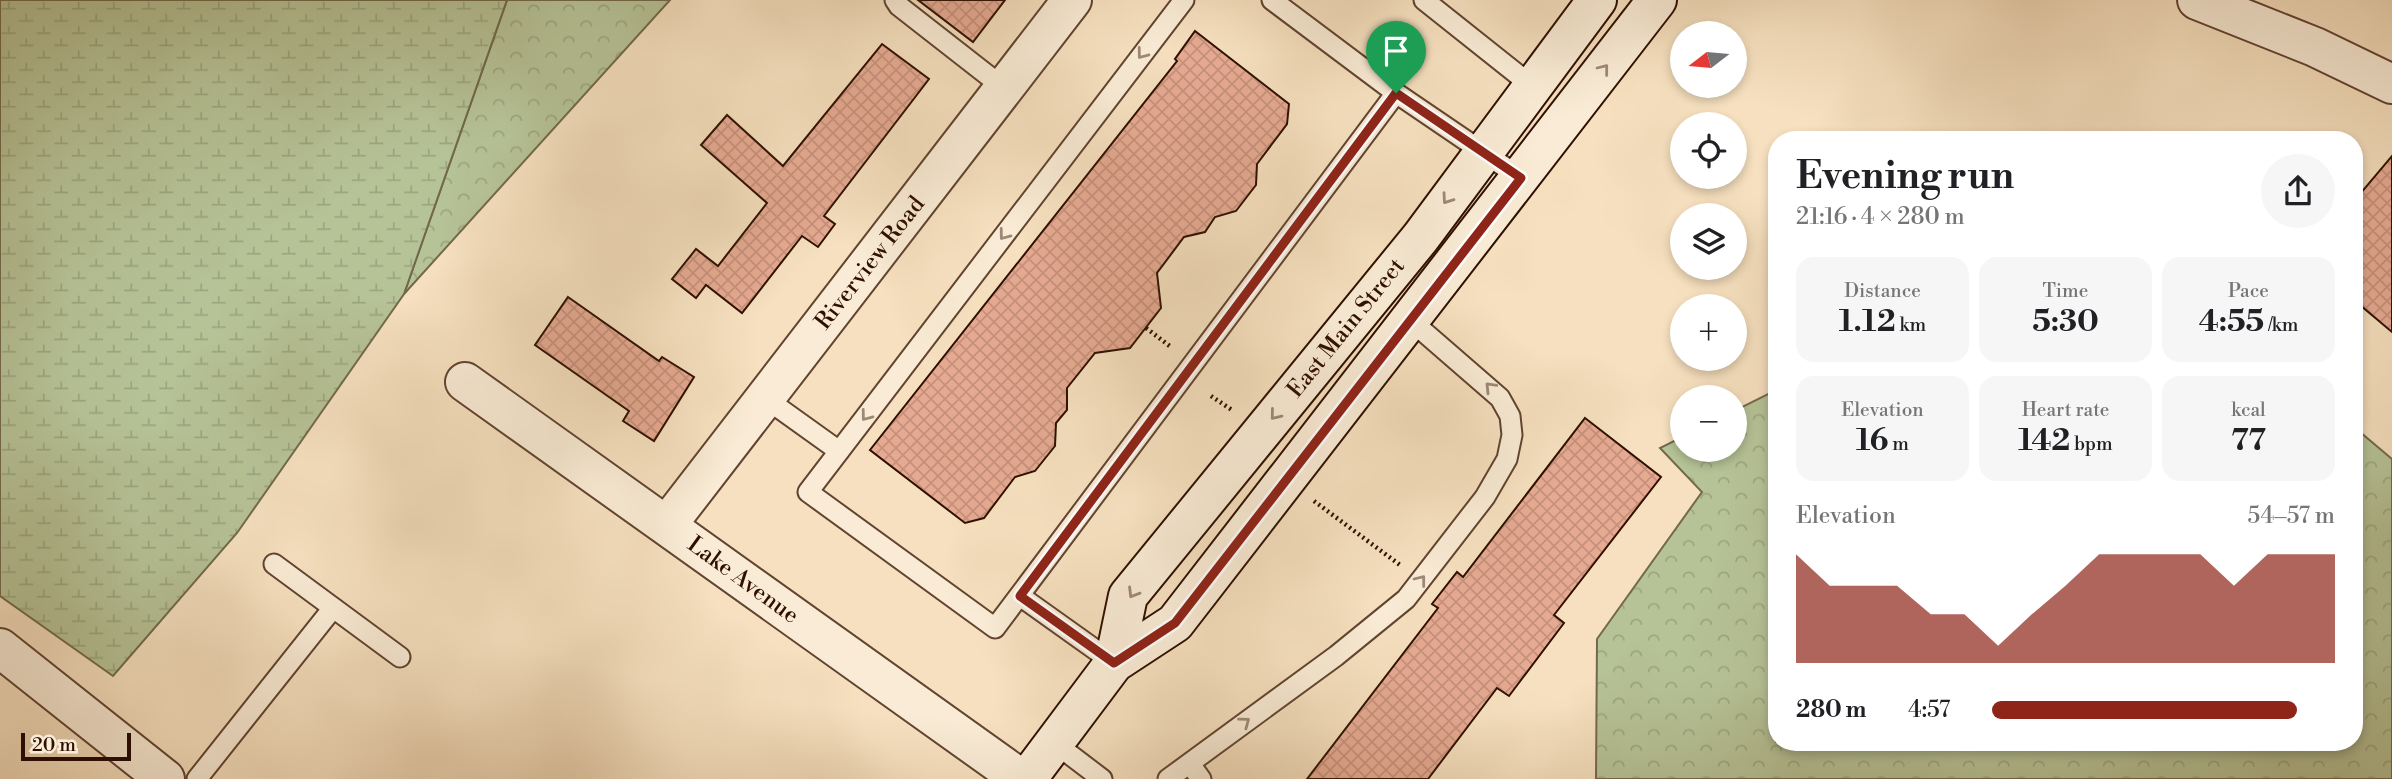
<!DOCTYPE html>
<html lang="en">
<head>
<meta charset="utf-8">
<style>
  :root { --surface:#fff; --page:#f6f6f6; --text:#202124; --muted:#757577; --accent:#8f2418 }
  body { margin:0; font-family:"Libre Bodoni",serif; background:var(--page); color:var(--text); height:100vh; display:flex; flex-direction:column; font-size:26px; white-space:nowrap }
  * { box-sizing:border-box; margin:0 }
  p { font-size:23px; color:var(--muted) }
  .icon { flex:none; width:38px; height:38px; fill:none; stroke:currentColor; stroke-width:2; stroke-linecap:round; stroke-linejoin:round }
  .map { position:relative; flex:1; overflow:hidden }
  .panel { position:absolute; left:1768px; top:131px; width:595px; height:620px; display:flex; flex-direction:column; background:var(--surface); border-radius:28px; box-shadow:0 4px 10px #0003 }
  .panel>* { flex:none }
  .needle { width:46px; rotate:254deg }
  .controls { position:absolute; left:1670px; top:21px; display:grid; gap:14px }
  .controls a { display:grid; place-items:center; width:77px; height:77px; border-radius:50%; background:var(--surface); box-shadow:0 4px 10px #0003; font-size:35px }
  .scale { position:absolute; left:21px; bottom:18px; width:110px; box-sizing:border-box; padding-left:7px; border:4px solid #2f0f01; border-top:0; font-size:19px; line-height:24px; white-space:nowrap; color:#2f0f01; -webkit-text-stroke:5px #f9ebd5; paint-order:stroke }
  .pin { position:absolute; display:grid; place-items:center; width:60px; height:60px; color:#fff; margin:-72px -30px; border-radius:50% 50% 50% 0; rotate:-45deg; box-shadow:0 0 7px #0007 }
  .pin .icon { rotate:45deg }
  .round { display:grid; place-items:center; flex:none; width:74px; height:74px; border-radius:37px; background:var(--page) }
  .head { display:flex; align-items:center; justify-content:space-between; height:119px; padding:0 28px }
  h1 { font-size:38px; font-weight:700; line-height:52px }
  .figures { display:grid; grid-template-columns:repeat(3,1fr); gap:10px; height:119px; padding:7px 28px }
  .figures div { display:grid; align-content:center; border-radius:18px; background:var(--page); text-align:center }
  .figures b { font-size:30px; font-weight:700 }
  .figures small { font-size:19px; font-weight:400 }
  .figures p { font-size:19px }
  .chart { height:196px; padding:14px 28px }
  .chart p { display:flex; justify-content:space-between }
  .chart svg { width:100%; height:126px; margin-top:7px; fill:var(--accent); opacity:.7 }
  ul { padding:0 28px; list-style:none; font-size:23px }
  li { display:grid; grid-template-columns:112px 84px 1fr; align-items:center; height:52px }
  li i { height:18px; border-radius:9px; background:var(--accent) }
  .map>svg:first-child { display:block }
</style>
</head>
<body>
<div class="map">
<svg width="2392" height="779" viewBox="0 0 2392 779">
  <defs>
    <pattern id="forest-crowns" width="20" height="18" patternUnits="userSpaceOnUse" patternTransform="scale(1.75)"><rect width="20" height="18" fill="#b6c397"/><path d="M2 6a3 3 0 1 1 6 0M12 15a3 3 0 1 1 6 0" fill="none" stroke="#9da680"/></pattern>
    <pattern id="wetland-marsh" width="20" height="14" patternUnits="userSpaceOnUse" patternTransform="scale(1.75)"><rect width="20" height="14" fill="#b6c397"/><path d="M1 5h8M5 5V1M11 12h8M15 12V8" fill="none" stroke="#9da680"/></pattern>
    <pattern id="building-cross-hatch" width="8" height="8" patternUnits="userSpaceOnUse" patternTransform="scale(1.75)"><rect width="8" height="8" fill="#e6aa92"/><path d="M0 0l8 8M0 8l8-8" fill="none" stroke="#c6917c"/></pattern>
  </defs>
  <rect width="100%" height="100%" fill="#f6e0bf"/>
  <filter id="stains"><feTurbulence type="fractalNoise" baseFrequency=".00286" numOctaves="4"/><feColorMatrix values="0 0 0 0 .2 0 0 0 0 .09 0 0 0 0 .02 0 0 0 .5 -.17"/></filter>
  <radialGradient id="worn" r=".72"><stop offset=".6" stop-color="#630" stop-opacity="0"/><stop offset="1" stop-color="#630" stop-opacity=".3"/></radialGradient>
  <g fill="url(#forest-crowns)" stroke="#72694c" stroke-width="2">
    <polygon points="507,0 670,0 404,294"/>
    <polygon points="1776,390 1776,742 2354,742 2354,427 2392,459 2392,779 1596,779 1597,639 1702,492 1660,448 1682,437 1682,450 1734,450 1734,411"/>
  </g>
  <polygon fill="url(#wetland-marsh)" stroke="#72694c" stroke-width="2" points="0,0 507,0 404,294 237,533 113,676 0,596"/>
  <g fill="url(#building-cross-hatch)" stroke="#2f0f01" stroke-width="2">
    <polygon points="918,0 1005,0 973,42"/>
    <polygon points="1195,31 1289,104 1287,124 1257,164 1256,185 1236,211 1215,217 1205,232 1184,237 1157,273 1161,308 1130,348 1095,353 1067,388 1067,410 1056,423 1055,446 1035,471 1015,477 984,518 965,523 870,450 1177,61 1175,59"/>
    <polygon points="882,44 929,79 824,216 835,224 818,247 802,236 742,313 706,285 696,298 672,279 696,249 718,266 767,203 701,145 727,115 783,166"/>
    <polygon points="2392,156 2392,332 2354,300 2354,201"/>
    <polygon points="568,297 659,361 662,357 694,377 654,441 623,421 629,411 535,345"/>
    <polygon points="1585,418 1661,477 1554,615 1564,623 1509,696 1497,688 1428,779 1307,779 1438,608 1432,604 1457,572 1463,577"/>
  </g>
  <g fill="none" stroke-linecap="round" stroke-linejoin="round">
    <defs>
      <g id="service">
        <polyline points="895,0 899,6 1004,88"/>
        <polyline points="1184,0 808,492 995,628 1396,93"/>
        <polyline points="1272,0 1396,93 1521,178"/>
        <polyline points="1424,0 1532,86"/>
        <polyline points="765,398 839,451"/>
        <polyline points="274,564 400,657"/>
        <polyline points="1020,596 1114,663"/>
        <polyline points="1056,744 1102,779"/>
        <polyline points="1190,764 1201,779"/>
        <polyline points="197,779 333,608"/>
        <polyline points="1168,779 1336,656 1406,599 1485,497 1507,459 1512,435 1510,416 1500,398 1409,319"/>
      </g>
      <g id="minor">
        <polyline points="2197,0 2315,47 2392,84"/>
        <polyline points="465,382 1021,779"/>
        <polyline points="667,525 1072,0"/>
        <polyline points="0,648 165,779"/>
      </g>
      <g id="secondary">
        <polyline points="1114,663 1128,596 1421,237 1597,0"/>
        <polyline points="1027,779 1114,663 1175,623 1657,0"/>
      </g>
    </defs>
    <use href="#service" stroke="#614330" stroke-width="23"/>
    <use href="#minor" stroke="#614330" stroke-width="42"/>
    <use href="#secondary" stroke="#2f0f01" stroke-width="42"/>
    <g stroke="#2f0f01" stroke-width="4.5" stroke-dasharray="2 3.5" stroke-linecap="butt">
      <polyline points="1146,328 1171,347"/>
      <polyline points="1211,396 1232,410"/>
      <polyline points="1314,501 1400,565"/>
    </g>
    <use href="#service" stroke="#f9ebd5" stroke-width="19"/>
    <use href="#minor" stroke="#f9ebd5" stroke-width="38"/>
    <use href="#secondary" stroke="#f9ebd5" stroke-width="38"/>
  </g>
  <defs><path id="oneway-chevron" d="M-2-3.5L2.5 0L-2 3.5" fill="none" stroke-width="1.6" stroke-linecap="round" stroke-linejoin="round" transform="scale(1.75)"/></defs>
  <g stroke="#9e8876">
    <use href="#oneway-chevron" transform="translate(1142 54) rotate(127)"/>
    <use href="#oneway-chevron" transform="translate(1604 69) rotate(-52)"/>
    <use href="#oneway-chevron" transform="translate(1447 199) rotate(125)"/>
    <use href="#oneway-chevron" transform="translate(1004 235) rotate(127)"/>
    <use href="#oneway-chevron" transform="translate(1490 387) rotate(-134)"/>
    <use href="#oneway-chevron" transform="translate(1275 415) rotate(129)"/>
    <use href="#oneway-chevron" transform="translate(866 416) rotate(127)"/>
    <use href="#oneway-chevron" transform="translate(1421 580) rotate(-52)"/>
    <use href="#oneway-chevron" transform="translate(1133 593) rotate(121)"/>
    <use href="#oneway-chevron" transform="translate(1245 722) rotate(-37)"/>
  </g>
  <g fill="none" stroke-linecap="round" stroke-linejoin="round">
    <defs>
      <polygon id="route" points="1396,93 1521,178 1175,623 1114,663 1020,596"/>
    </defs>
    <use href="#route" stroke="#fff" stroke-width="14"/>
    <use href="#route" stroke="#8f2418" stroke-width="9"/>
  </g>
  <g text-anchor="middle" dominant-baseline="central" stroke-width="5" stroke-linejoin="round" paint-order="stroke">
    <g font-size="23" fill="#2f0f01" stroke="#f9ebd5">
      <text transform="translate(870 263) rotate(-52)">Riverview Road</text>
      <text transform="translate(1346 328) rotate(-51)">East Main Street</text>
      <text transform="translate(743 580) rotate(36)">Lake Avenue</text>
    </g>
  </g>
  <rect width="100%" height="100%" filter="url(#stains)"/>
  <rect width="100%" height="100%" fill="url(#worn)"/>
</svg>
<div class="controls">
<a><svg class="needle" viewBox="-14 -14 28 28"><path d="M0-13l5 13h-10z" fill="#e53935"/><path d="M0 13l5-13h-10z" fill="#757577"/></svg></a>
<a><svg class="icon" aria-label="locate" viewBox="0 0 24 24"><circle cx="12" cy="12" r="6"/><path d="M12 2v4M12 18v4M2 12h4M18 12h4"/></svg></a>
<a><svg class="icon" aria-label="layers" viewBox="0 0 24 24"><path d="M12 4l9 5-9 5-9-5zM3 14l9 5 9-5"/></svg></a>
<a>+</a>
<a>−</a>
</div>
<div class="scale">20 m</div>
<div class="pin" style="left:1396px;top:93px;background:#1e9e55"><svg class="icon" aria-label="arrive" viewBox="0 0 24 24"><path d="M6 21V4h12l-3 4 3 4H6"/></svg></div>
<section class="panel">
<div class="head"><div><h1>Evening run</h1><p>21:16 · 4 × 280 m</p></div><a class="round"><svg class="icon" aria-label="share" viewBox="0 0 24 24"><path d="M12 15V3M7 8l5-5 5 5M5 13v7h14v-7"/></svg></a></div>
<div class="figures">
<div><p>Distance</p><b>1.12<small> km</small></b></div>
<div><p>Time</p><b>5:30</b></div>
<div><p>Pace</p><b>4:55<small> /km</small></b></div>
</div>
<div class="figures">
<div><p>Elevation</p><b>16<small> m</small></b></div>
<div><p>Heart rate</p><b>142<small> bpm</small></b></div>
<div><p>kcal</p><b>77</b></div>
</div>
<div class="chart"><p><span>Elevation</span>54–57 m</p>
<svg viewBox="0 0 160 44" preserveAspectRatio="none"><path d="M0 44V6L10 17L20 17L30 17L40 27L50 27L60 38L70 27L80 17L90 6L100 6L110 6L120 6L130 17L140 6L150 6L160 6V44z"/></svg>
</div>
<ul>
<li><b>280 m</b>4:57<i style="width:89%"></i></li>
</ul>
</section>
</div>
</body>
</html>
